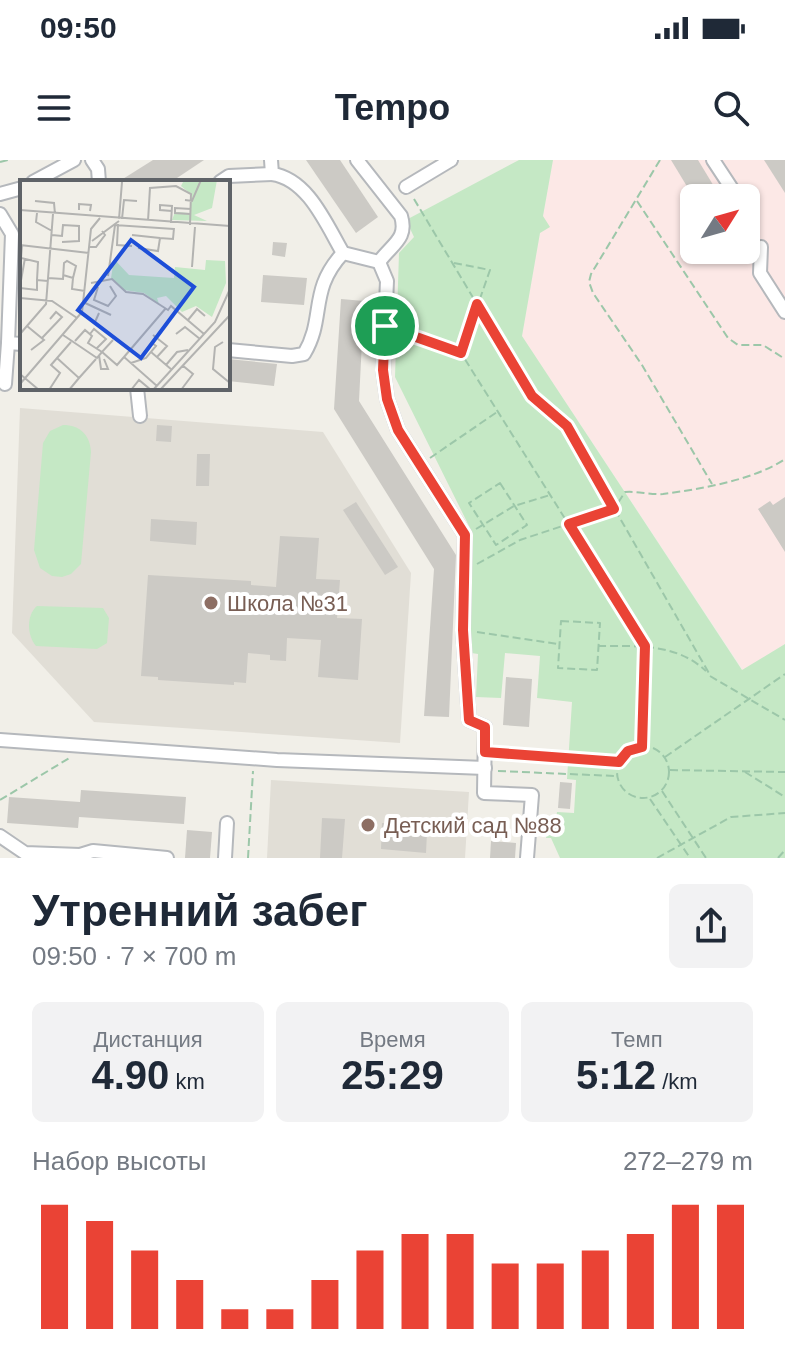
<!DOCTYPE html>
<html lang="ru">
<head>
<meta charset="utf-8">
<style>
  :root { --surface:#fff; --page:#f2f2f3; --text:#1f2937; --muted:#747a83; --accent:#ea4335 }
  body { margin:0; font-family:Arial,sans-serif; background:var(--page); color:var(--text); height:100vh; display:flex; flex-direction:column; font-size:30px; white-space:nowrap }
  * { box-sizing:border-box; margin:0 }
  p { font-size:26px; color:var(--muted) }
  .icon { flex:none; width:44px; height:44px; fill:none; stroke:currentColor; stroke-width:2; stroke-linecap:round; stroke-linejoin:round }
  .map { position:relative; height:698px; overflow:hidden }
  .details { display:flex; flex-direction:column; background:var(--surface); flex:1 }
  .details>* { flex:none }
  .needle { width:52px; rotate:53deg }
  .buttons { position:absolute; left:680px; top:24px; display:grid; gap:16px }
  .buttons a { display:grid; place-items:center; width:80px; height:80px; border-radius:12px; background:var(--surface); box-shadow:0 2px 6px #0004; font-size:40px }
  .pin { position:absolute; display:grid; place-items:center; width:68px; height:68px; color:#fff; margin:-34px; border:4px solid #fff; border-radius:50%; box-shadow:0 2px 8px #0007 }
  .round { display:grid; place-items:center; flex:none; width:84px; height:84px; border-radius:12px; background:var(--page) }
  .headline { display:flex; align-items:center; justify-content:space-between; height:136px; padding:0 32px }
  h1 { font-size:44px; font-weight:700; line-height:60px }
  .metrics { display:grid; grid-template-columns:repeat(3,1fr); gap:12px; height:136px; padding:8px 32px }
  .metrics div { display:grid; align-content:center; border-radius:12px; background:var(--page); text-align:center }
  .metrics b { font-size:40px; font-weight:700 }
  .metrics small { font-size:22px; font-weight:400 }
  .metrics p { font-size:22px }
  .chart { height:224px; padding:16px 32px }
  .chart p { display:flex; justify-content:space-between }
  .chart svg { width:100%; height:144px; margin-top:8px; stroke:var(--accent); stroke-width:6 }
  .status { display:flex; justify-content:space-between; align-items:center; height:56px; padding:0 40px; background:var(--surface); direction:ltr }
  .status svg { height:22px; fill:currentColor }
  header { display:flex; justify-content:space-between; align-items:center; height:104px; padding:0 32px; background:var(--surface); font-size:36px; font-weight:700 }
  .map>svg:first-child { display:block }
</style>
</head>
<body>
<div class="status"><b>09:50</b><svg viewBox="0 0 49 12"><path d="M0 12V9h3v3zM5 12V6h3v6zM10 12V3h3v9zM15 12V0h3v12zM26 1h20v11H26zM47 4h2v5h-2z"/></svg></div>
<header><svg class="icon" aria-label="menu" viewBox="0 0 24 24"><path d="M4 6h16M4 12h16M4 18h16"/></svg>Tempo<svg class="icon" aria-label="search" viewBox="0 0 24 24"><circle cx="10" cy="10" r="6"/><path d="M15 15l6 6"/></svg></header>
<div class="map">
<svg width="785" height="698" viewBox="0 0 785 698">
  <rect width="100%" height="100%" fill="#f1efe8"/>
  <g fill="#e1ded6">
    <polygon points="20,248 323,272 411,413 400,583 94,562 12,473"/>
    <polygon points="271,620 469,632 465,698 267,698"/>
  </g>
  <path fill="#fce8e6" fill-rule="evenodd" d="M553,0H785V484L743,510L522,176ZM694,38H746V90H694Z"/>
  <g fill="#c5e8c5">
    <polygon points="519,0 553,0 543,56 550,67 540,73 522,176 742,510 785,484 785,698 560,698 551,678 546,678 548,658 556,659 557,652 574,653 576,620 567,619 572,542 537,538 540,496 505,493 501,538 476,537 478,494 465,492 472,372 395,217 399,93 414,77 406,60"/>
    <path d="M63,265C80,265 90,275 91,292L81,404L71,414L62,417L52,416L40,408L34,390L43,283L50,271Z"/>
    <path d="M37,446L103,448L109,458L107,483L97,489L36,486C27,476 26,455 37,446Z"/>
  </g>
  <g fill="#cccac5">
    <polygon points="153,0 204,0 171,22 118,22"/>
    <polygon points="306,0 340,0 378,57 356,73"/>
    <polygon points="671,0 698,0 721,38 694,38"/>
    <polygon points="764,0 785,0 785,33"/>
    <polygon points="273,82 287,83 285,97 272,95"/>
    <polygon points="263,115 307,118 304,145 261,142"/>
    <polygon points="341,139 364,141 359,241 456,395 449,557 424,556 434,409 334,249"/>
    <polygon points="228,199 277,204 274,226 228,221"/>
    <polygon points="157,265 172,266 171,282 156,281"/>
    <polygon points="197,294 210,294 209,326 196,326"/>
    <polygon points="785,337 785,392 758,349 770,341 773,345"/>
    <polygon points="356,342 398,407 385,415 343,350"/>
    <polygon points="151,359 197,362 196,385 150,381"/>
    <polygon points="280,376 319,378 316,419 340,420 337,458 362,459 358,520 318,517 321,480 287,478 286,501 270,500 270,495 248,493 246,523 234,522 234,525 158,520 158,517 141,516 148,415 251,421 251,425 276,427"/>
    <polygon points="506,517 532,519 529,567 503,565"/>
    <polygon points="560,622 572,623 570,649 558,648"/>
    <polygon points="81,630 186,637 184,664 79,657 78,668 7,663 9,637 80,642"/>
    <polygon points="322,658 345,659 342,698 320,698"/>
    <polygon points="382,663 417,666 416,671 427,672 426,693 381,689"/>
    <polygon points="187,670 212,672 210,698 185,698"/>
    <polygon points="491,681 516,683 515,698 490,698"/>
  </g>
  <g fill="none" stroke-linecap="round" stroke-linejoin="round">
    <defs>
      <g id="minor">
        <polyline points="92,0 98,9 99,22"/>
        <path d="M271,0L272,14C308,19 326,64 343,93L379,102"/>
        <path d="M357,0L401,56C408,79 392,84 379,102L387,121L383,210L387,239L398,270L465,375L463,470L469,560L485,567L484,633L532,635L527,698"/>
        <polyline points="713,0 738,38"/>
        <polyline points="33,22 74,0"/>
        <polyline points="220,22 229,16 272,14"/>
        <polyline points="406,27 451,0"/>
        <polyline points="0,34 22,28"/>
        <polyline points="0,54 12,74 8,183 22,184"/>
        <polyline points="761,87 760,113 785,152"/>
        <path d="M228,190L292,196L304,194C326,157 308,131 343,93"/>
        <polyline points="5,224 8,183"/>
        <polyline points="137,228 140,256"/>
        <polyline points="0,580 277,600 485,608"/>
        <polyline points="0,676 25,693 80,695 93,691 167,698"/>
        <polyline points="225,698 227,663"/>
      </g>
    </defs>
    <use href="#minor" stroke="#b5b8bc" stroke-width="16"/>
    <g stroke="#9cc7a9" stroke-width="2" stroke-dasharray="8 4" stroke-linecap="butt">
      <polyline points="660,0 591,114 589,122 593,133 642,205 712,324"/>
      <polyline points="0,2 8,0"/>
      <polyline points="414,39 532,236 567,266 710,515"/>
      <polyline points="637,41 728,178 738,185 763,185 785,199"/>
      <polyline points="454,103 490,110 461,193 645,486 642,587"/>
      <polyline points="398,171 460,193"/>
      <polyline points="430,298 497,252"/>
      <polygon points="500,323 527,365 496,385 469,343"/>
      <polyline points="476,369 514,346 550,335"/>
      <path d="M477,404L520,380L614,349L625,332C638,331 650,335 663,334C701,329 754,320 785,299"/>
      <polygon points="561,461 600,463 597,510 558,508"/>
      <polyline points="477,472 558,484"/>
      <path d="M598,486C637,486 676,483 706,511"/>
      <polyline points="710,516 785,560"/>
      <circle cx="643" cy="612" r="26"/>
      <polyline points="498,593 619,602"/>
      <polyline points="665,597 785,514"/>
      <polyline points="670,610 785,612"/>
      <polyline points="498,611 615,616"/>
      <polyline points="745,612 785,637"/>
      <polyline points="662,631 706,698"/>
      <polyline points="650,639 690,698"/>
      <polyline points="0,640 71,597"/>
      <polyline points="248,698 253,611"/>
      <polyline points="657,698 731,657 785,653"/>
      <polyline points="778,698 785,690"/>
    </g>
    <use href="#minor" stroke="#fff" stroke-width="12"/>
  </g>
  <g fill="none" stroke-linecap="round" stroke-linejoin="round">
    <defs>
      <polygon id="route" points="477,144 532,236 567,266 614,349 569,364 645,486 642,587 628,591 619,602 485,592 485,567 469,560 463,470 465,375 398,270 387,239 383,210 385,166 461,193"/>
    </defs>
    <use href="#route" stroke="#fff" stroke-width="16"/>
    <use href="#route" stroke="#ea4335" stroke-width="10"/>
  </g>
  <g fill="#8d6e63" stroke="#fff" stroke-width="3">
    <circle cx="211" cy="443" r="8"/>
    <circle cx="368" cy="665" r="8"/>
  </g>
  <g text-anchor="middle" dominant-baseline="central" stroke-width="8" stroke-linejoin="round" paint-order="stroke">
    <g font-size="22" fill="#785e54" stroke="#fff" text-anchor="start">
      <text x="227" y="443">Школа №31</text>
      <text x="384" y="665">Детский сад №88</text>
    </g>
  </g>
  <g transform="translate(20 20)">
    <rect width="210" height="210" fill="#f1efe8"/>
    <path d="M164,0H197L192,28L174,35L187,41L152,40L155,32L170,33L172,15L161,6ZM94,79L109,95L154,98L155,87L185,90L186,80L205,81L206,103L192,137L176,126L162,132L146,116L137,118L139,124L124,113L104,110L91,98Z" fill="#c5e8c5"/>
    <path fill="none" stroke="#b3b3b1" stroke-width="2" d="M165,20L172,21L181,0M15,21L34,23L35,34M0,30L210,46M59,30V24L71,25L70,31M17,33L16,42L32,51M170,34L155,33V28L171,29M99,39L102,2M102,39L104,20L117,21M128,41L130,8L156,6L171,14L170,45M151,43L152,26L140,25V30L152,31M98,44L97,65L112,66M32,55L42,56L43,45L59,46V61L42,62M112,55L140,58M72,61L99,41M0,65L69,73M2,65L1,78L18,82L17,100M70,67H76L85,55L82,51M118,68L138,71L140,58L153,59L154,48M172,87L175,47M88,96L95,45L154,49M28,98L43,99L44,83L47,81L56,86L53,98L43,95M53,98L52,109L65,111M71,103L92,99L106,112L123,114L148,130L151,126L184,154M0,106L5,78M78,107L74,120L88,126L96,116L90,106M0,108L17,110V100L28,101M0,118L32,121L57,138M63,122L91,135M61,134L75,142L79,133M168,140L177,129L185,136M7,146L24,160L11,170M0,154L26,124L33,34M70,154L74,149L86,159L77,168M156,154L165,147L180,159M43,155L77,178L82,172L97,185L104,177M133,155L147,166L137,177M22,158L42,137L36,132L30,139M55,161L65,150L72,156L68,163L82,172L93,160M203,162L195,167L193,189L210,203M131,172L152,190M79,175L81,189H88L84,179M37,178L59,198L49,210M111,183L126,178L136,166L132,163L122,175M146,185L157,172L168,170M0,194L19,210M59,198L76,179M0,204L62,132L71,49L80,38M137,206L104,177L146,128M29,210L40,193L31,185L51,162M111,210L119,200L131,210M133,210L195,142L210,109M140,210L210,135M161,210L173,194L162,185"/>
    <path fill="#1d4ed8" fill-opacity="0.15" stroke="#1d4ed8" stroke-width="4" d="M111,60L174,107L121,178L58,130Z"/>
    <rect width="210" height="210" fill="none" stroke="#5f6368" stroke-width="4"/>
  </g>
</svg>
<div class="buttons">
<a><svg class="needle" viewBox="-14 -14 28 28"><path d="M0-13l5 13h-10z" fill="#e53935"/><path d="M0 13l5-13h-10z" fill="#747a83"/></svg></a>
</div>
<div class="pin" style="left:385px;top:166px;background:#1e9e55"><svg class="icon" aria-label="arrive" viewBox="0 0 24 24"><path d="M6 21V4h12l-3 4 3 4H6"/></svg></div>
</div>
<section class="details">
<div class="headline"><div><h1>Утренний забег</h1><p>09:50 · 7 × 700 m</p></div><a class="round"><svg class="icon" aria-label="share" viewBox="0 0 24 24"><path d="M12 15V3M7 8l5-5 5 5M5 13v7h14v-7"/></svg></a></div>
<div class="metrics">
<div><p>Дистанция</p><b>4.90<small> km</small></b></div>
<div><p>Время</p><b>25:29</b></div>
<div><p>Темп</p><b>5:12<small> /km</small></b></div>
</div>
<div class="chart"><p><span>Набор высоты</span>272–279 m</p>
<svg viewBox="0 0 160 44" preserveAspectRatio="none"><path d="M5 44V6M15 44V11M25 44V20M35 44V29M45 44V38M55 44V38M65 44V29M75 44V20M85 44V15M95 44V15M105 44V24M115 44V24M125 44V20M135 44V15M145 44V6M155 44V6"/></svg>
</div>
</section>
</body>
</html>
